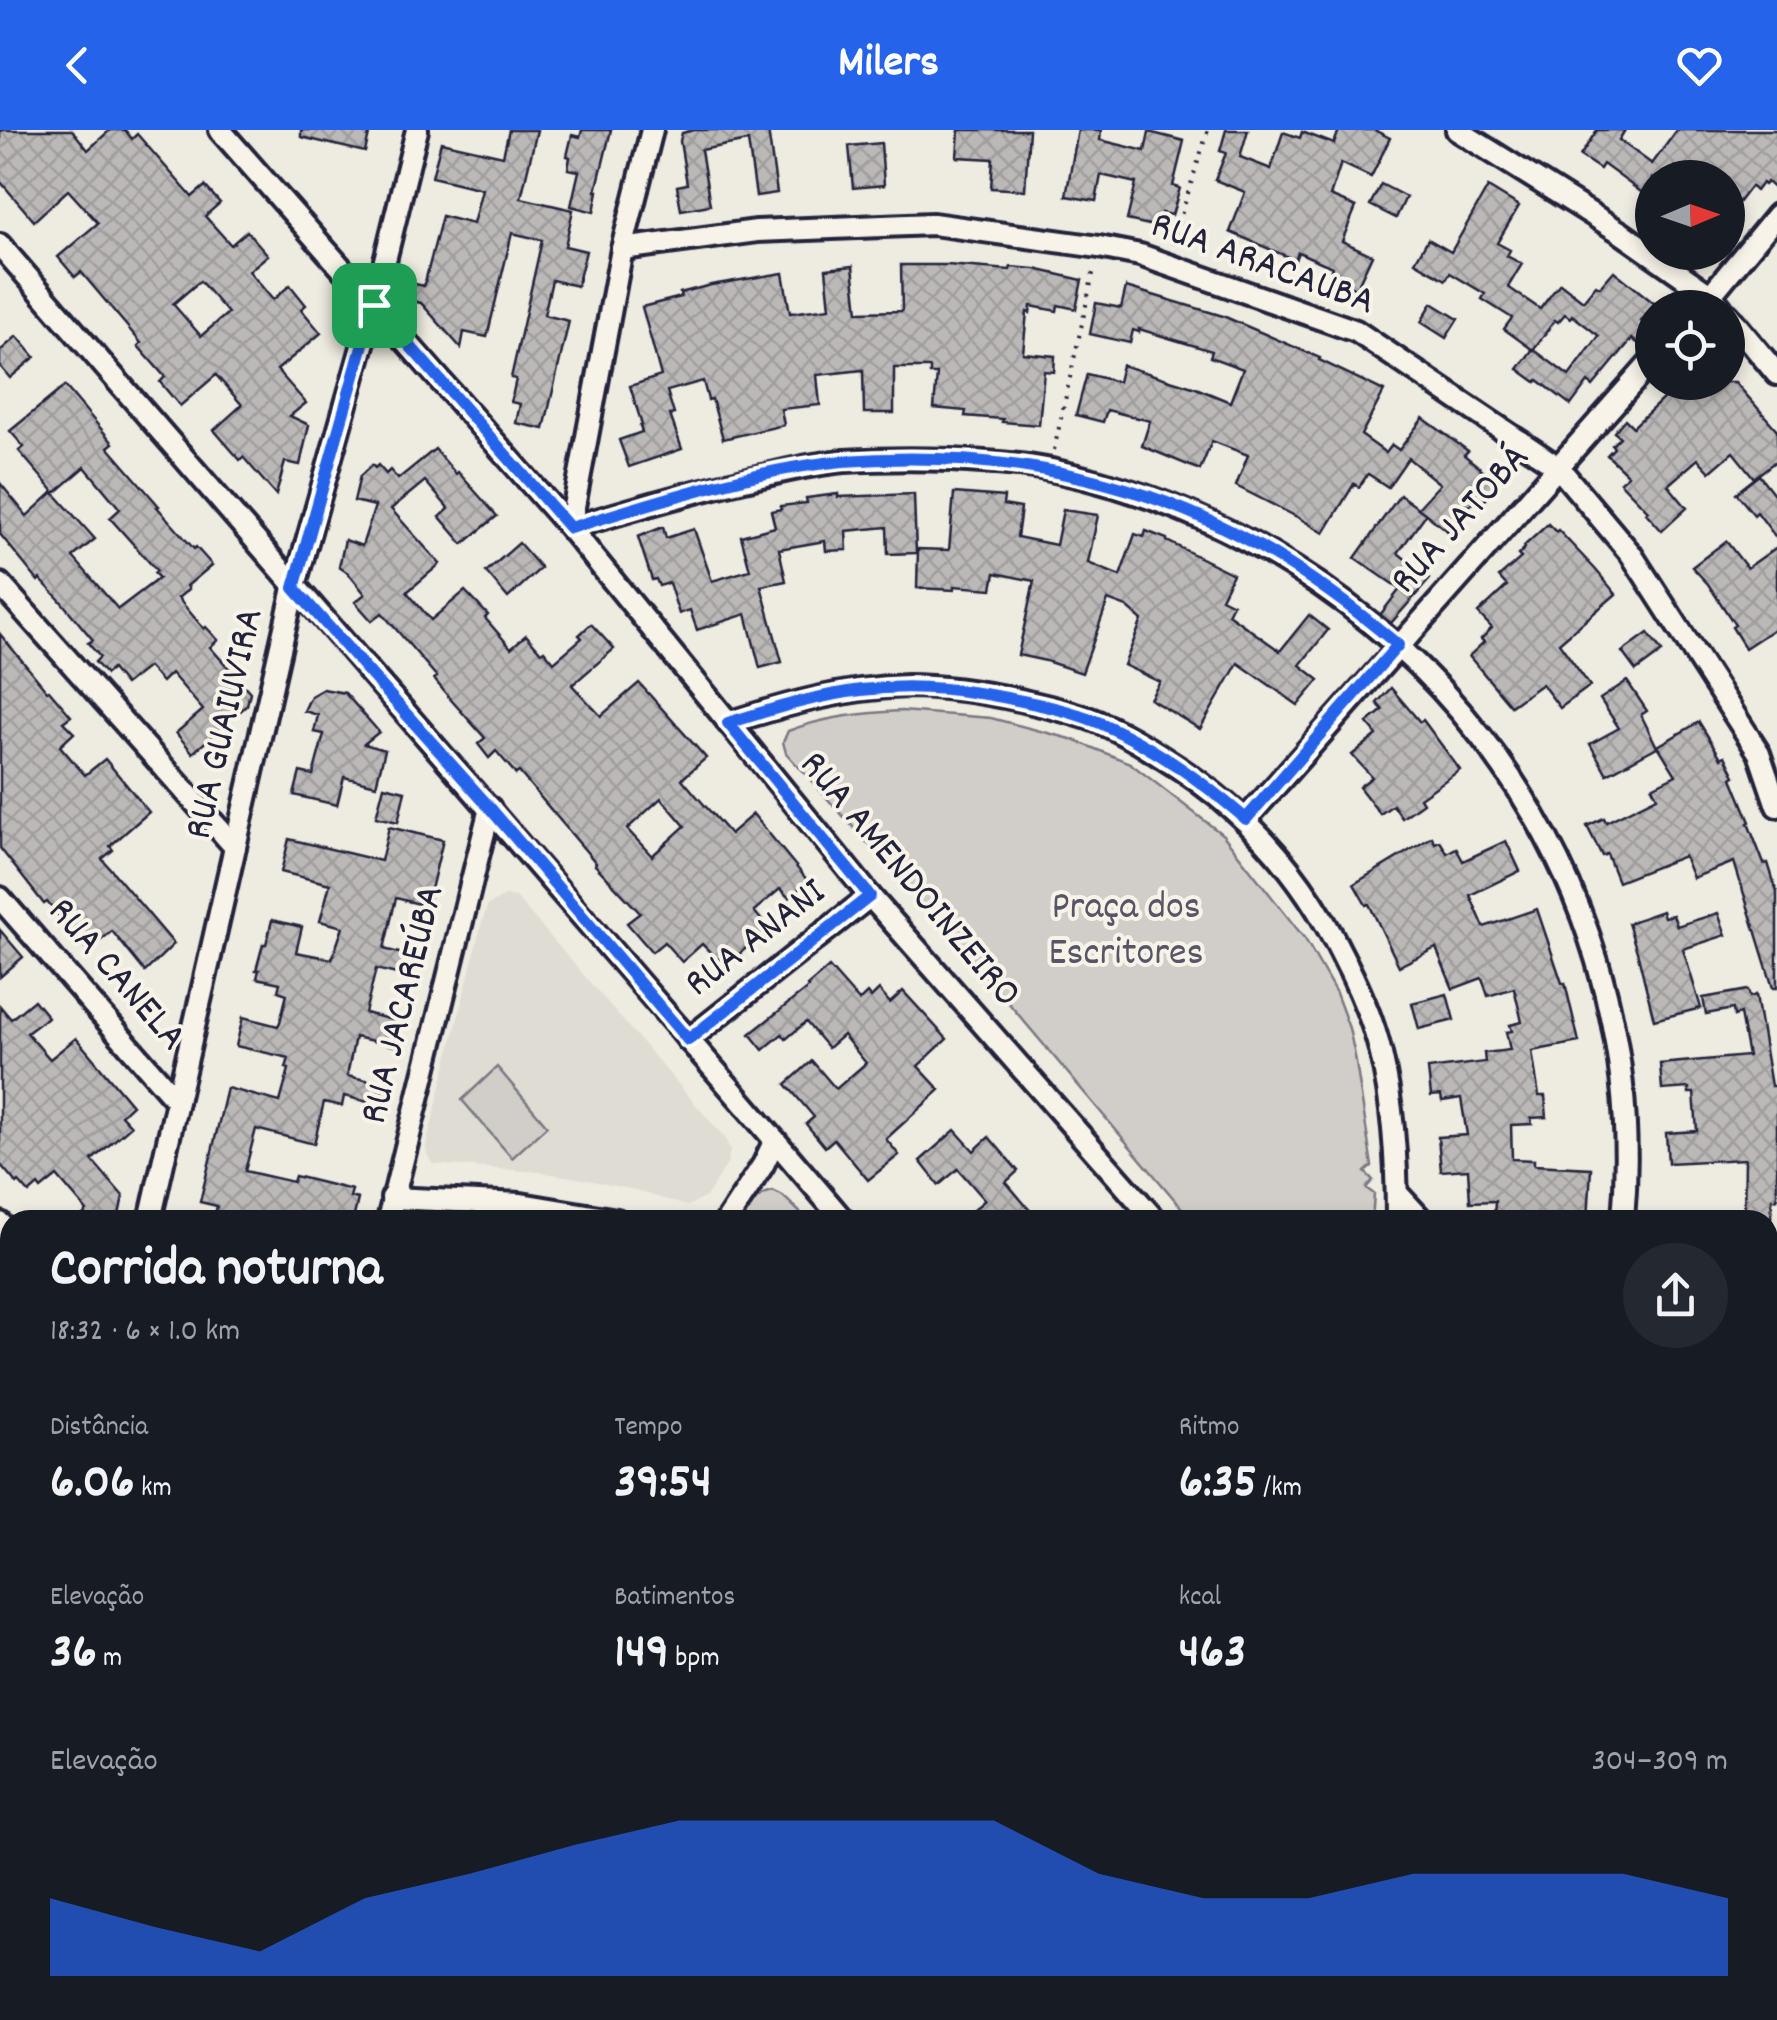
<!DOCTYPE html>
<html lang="pt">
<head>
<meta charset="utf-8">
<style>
  :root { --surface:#171b24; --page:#242831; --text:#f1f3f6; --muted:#9ea1a6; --accent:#2563eb }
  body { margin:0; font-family:Dekko,sans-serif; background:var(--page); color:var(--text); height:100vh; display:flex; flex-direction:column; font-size:38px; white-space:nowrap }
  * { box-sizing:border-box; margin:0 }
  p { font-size:32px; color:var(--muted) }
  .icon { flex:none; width:55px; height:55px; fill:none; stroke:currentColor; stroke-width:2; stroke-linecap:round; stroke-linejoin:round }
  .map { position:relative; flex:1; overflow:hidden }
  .panel { position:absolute; left:0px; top:1080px; width:1778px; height:810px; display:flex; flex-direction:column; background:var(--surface); border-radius:30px 30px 0 0; box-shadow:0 5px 15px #0003 }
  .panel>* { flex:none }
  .needle { width:65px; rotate:88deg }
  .tools { position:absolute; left:1635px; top:30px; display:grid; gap:20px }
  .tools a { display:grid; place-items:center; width:110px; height:110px; border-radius:50%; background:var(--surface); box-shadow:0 5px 15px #0003; font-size:50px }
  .pin { position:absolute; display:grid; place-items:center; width:85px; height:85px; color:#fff; margin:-42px; border-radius:20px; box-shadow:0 5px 15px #0006 }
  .round { display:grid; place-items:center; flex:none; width:105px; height:105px; border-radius:52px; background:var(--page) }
  .headline { display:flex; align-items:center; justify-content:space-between; height:170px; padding:0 50px }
  h1 { font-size:55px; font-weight:700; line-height:75px }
  .metrics { display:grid; grid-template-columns:repeat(3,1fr); gap:15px; height:170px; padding:10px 50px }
  .metrics div { display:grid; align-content:center }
  .metrics b { font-size:50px; font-weight:700 }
  .metrics small { font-size:28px; font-weight:400 }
  .metrics p { font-size:28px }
  .chart { height:280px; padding:20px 50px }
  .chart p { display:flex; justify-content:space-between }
  .chart svg { width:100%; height:180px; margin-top:10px; fill:var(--accent); opacity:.7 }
  header { display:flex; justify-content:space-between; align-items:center; height:130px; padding:0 50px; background:var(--accent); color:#fff; font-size:45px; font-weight:700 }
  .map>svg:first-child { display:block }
</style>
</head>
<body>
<header><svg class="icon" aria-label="back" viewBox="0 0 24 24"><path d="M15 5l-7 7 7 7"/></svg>Milers<svg class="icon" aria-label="heart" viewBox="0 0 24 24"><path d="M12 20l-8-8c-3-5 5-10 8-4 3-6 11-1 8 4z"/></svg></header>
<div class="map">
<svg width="1777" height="1890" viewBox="0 0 1777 1890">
  <defs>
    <pattern id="forest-crowns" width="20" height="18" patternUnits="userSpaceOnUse" patternTransform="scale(2.5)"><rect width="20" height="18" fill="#d1cdc9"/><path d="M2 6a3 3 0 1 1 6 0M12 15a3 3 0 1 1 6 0" fill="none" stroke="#b3b0ae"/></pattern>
    <pattern id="building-cross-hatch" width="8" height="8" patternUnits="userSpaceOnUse" patternTransform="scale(2.5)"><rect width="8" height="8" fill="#bbb8b7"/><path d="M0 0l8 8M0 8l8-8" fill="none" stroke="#a09e9e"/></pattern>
  </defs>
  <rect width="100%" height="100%" fill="#eeebe1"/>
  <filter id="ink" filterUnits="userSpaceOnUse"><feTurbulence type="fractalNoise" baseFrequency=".01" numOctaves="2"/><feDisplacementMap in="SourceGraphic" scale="20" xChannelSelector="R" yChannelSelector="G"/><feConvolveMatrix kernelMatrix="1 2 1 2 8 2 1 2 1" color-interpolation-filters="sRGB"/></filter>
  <g filter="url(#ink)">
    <g fill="#dfdcd4">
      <polygon points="505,766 516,767 725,1008 730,1020 727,1034 706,1067 687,1076 634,1060 583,1049 539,1042 433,1034 427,1025 426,1016 482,792 488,775"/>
      <polygon points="1777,1255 1777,1450 1768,1438 1768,1263"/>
    </g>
    <g fill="#d1cdc9" stroke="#7a7882" stroke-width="2.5">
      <path d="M901,581L991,588L1071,609L1130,633L1223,705L1305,809L1336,863L1349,898L1355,926L1372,1036L1365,1042L1373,1050L1366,1058L1374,1064L1372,1090H1192L957,812L786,623L783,612L788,601C824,587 862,583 901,581Z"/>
      <polygon points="497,937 547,996 512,1028 462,970"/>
      <path d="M773,1061L783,1066L808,1090H739C747,1076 757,1064 773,1061Z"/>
      <polygon points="1017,1880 1016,1890 839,1890 838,1881"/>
      <polygon points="1273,1880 1485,1880 1493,1890 1273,1890"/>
    </g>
    <polygon fill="url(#forest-crowns)" stroke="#7a7882" stroke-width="2.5" points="0,1742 10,1749 10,1880 275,1880 273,1890 0,1890"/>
    <g fill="url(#building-cross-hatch)" stroke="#22223b" stroke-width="2.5" fill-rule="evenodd">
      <path d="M0,0H72L88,20L110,0H125L132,9L137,4L192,67L205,56L220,73L205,86L231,115L247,101L268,125L249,141L273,170L290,155L306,175L301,179L321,203L277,240L306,273L290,286L309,295L300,335L285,332L276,365L243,327L240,330L214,300L242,275L216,245L180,276L160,252L165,247L138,216L141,213L81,142L75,147L58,127L98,93L68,60L34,91L0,51ZM200,151L228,183L201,206L173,174Z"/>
      <polygon points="301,0 370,0 365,22 301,7"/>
      <polygon points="509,0 537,0 521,68 573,80 565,116 586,121 577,156 552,150 544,185 569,191 544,299 516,293 520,274 511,272 516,249 511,248 542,110 512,103 487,207 464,202 461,218 421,173 402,169 406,152 424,156 442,86 473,94 482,59 432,47 441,12 503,26"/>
      <polygon points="582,0 611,0 596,61 598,61 594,82 571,76 579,41 568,39 570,27 567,26 572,5 580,7"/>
      <polygon points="694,0 768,0 777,63 756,66 748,11 701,20 710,75 681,80 677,56 687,54 680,11 682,3"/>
      <polygon points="959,0 1029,0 1025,60 991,58 993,29 957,27"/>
      <polygon points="1078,0 1101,0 1100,10 1145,21 1149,2 1184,11 1173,56 1180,58 1172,85 1161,83 1158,97 1127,90 1136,53 1101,45 1096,71 1066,66"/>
      <polygon points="1226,0 1248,0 1240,27 1271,39 1283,2 1300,8 1302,2 1334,14 1339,0 1374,0 1390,8 1371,47 1341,33 1330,66 1356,77 1342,111 1372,125 1356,159 1334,149 1337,142 1331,140 1332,137 1298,122 1295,130 1230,102 1245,62 1215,50 1226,23 1220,21"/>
      <polygon points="1597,0 1625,0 1619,10 1652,34 1677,0 1777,0 1777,61 1767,52 1764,55 1762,53 1756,61 1751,56 1728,86 1728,48 1652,48 1652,70 1603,34 1600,39 1580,26"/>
      <polygon points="881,13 884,55 853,58 849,16"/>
      <polygon points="1381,54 1406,67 1396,88 1370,75"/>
      <polygon points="1488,57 1519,76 1497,113 1510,120 1507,126 1522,134 1508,157 1540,179 1560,153 1583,171 1596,155 1600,157 1614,141 1655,174 1641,191 1652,200 1639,214 1632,209 1593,256 1588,252 1571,275 1538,250 1536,252 1518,239 1533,219 1569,246 1599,206 1572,185 1570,188 1565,184 1558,192 1555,190 1533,220 1504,199 1512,188 1482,169 1485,164 1450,143 1446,150 1415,132 1428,109 1451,122"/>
      <polygon points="901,135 947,135 1010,140 1011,137 1035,139 1082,150 1076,179 1058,175 1057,181 1031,176 1030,183 1027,182 1023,223 1055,226 1054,242 1044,241 1039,295 1002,292 1003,289 965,286 966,281 934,278 937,244 930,244 930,238 894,238 894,283 864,283 863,240 817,245 820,275 781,279 784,295 723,309 712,269 708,270 703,251 667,261 674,284 670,285 682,319 629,337 619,310 642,302 640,296 642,295 630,256 661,246 642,177 681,167 680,163 711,155 783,143 790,183 830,178 826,139 853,136 858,182 902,181"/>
      <polygon points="1126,157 1223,186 1320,228 1319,230 1384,261 1361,305 1386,323 1392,315 1399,320 1423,288 1468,321 1464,325 1499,353 1482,374 1476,369 1447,401 1426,384 1398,423 1430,449 1391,493 1380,485 1400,459 1355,428 1400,365 1426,384 1418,378 1440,354 1408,328 1388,357 1368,344 1359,357 1354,354 1324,403 1299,388 1236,356 1248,325 1212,311 1200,340 1142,316 1150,291 1107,280 1103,292 1076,285 1087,244 1118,252 1122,235 1196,258 1230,272 1243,239 1210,227 1212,221 1139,199 1139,202 1133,200 1130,213 1090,204 1096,173 1121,178"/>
      <polygon points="1432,173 1458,189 1446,208 1421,192"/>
      <polygon points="17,206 35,227 10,248 0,236 0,221"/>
      <polygon points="1681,252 1735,252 1777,300 1777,330 1754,348 1733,322 1710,342 1698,329 1668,355 1687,378 1662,401 1646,383 1648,381 1620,352 1628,345 1607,325 1614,318 1612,315 1620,307 1614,302 1625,289 1633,297"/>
      <polygon points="65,256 113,313 108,317 159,376 157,377 194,419 196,417 212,435 187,456 189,459 178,468 204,499 206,497 218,510 210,517 250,562 247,575 193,623 176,603 203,580 171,543 162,552 148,537 125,555 112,539 106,544 95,532 100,527 88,513 93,510 59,469 40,449 38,451 0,404 0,353 27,386 53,362 95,409 73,427 118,479 159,448 154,443 157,441 110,388 120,379 85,337 55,363 19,321 24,317 10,301"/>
      <path d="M435,319L456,344L458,342L497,386L463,414L440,387L449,379L425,351L391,379L440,434L407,462L431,490L465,461L488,485L485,488L511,518L526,505L541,522L544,520L554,532L582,508L579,505L591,494L614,519L572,555L601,586L639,553L706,628L682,649L700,670L730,704L753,684L808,751L789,768L780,759L754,781L768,798L734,829L732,827L729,830L724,825L718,830L702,814L682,832L664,812L652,822L627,793L640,783L595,735L596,733L519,642L516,644L496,621L489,628L478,614L485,608L452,571L434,549L437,547L382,483L372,491L355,472L365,464L348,443L339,437L345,410L362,416L375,376L354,371L360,346L372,335L375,338L378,335L386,344L390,340L398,349ZM661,668L685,696L652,726L627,699Z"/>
      <polygon points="1759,345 1777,368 1777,409 1757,382 1754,385 1736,363"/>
      <polygon points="954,363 1004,367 1003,375 1021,378 1017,407 1056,415 1063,380 1098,385 1088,433 1120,446 1135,404 1144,407 1146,401 1167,409 1167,411 1233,444 1221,468 1233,474 1228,484 1280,521 1309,485 1328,500 1300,535 1319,550 1298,575 1238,533 1200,599 1150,569 1160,552 1124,535 1142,490 1127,477 1108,470 1082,543 1046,531 1018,525 1034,451 995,443 992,459 954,456 954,460 917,458 918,419 949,420"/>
      <polygon points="838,364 838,367 914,364 916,423 888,424 887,397 846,401 847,420 826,421 825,411 779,419 786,451 761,456 782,532 760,538 746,484 697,500 690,480 679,484 669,453 659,456 656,449 652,450 638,407 663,397 666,408 694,399 712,451 750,440 741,406 775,397 771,381 781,379 780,376 807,373 806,368"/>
      <polygon points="1548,394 1556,402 1558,400 1595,439 1616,464 1559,513 1590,556 1560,578 1542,554 1511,576 1469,526 1484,512 1481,509 1492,498 1478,483 1507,456 1499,447 1521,428 1518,425 1525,418 1524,416"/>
      <polygon points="1726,411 1747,438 1777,417 1777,497 1745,518 1732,497 1735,495 1708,454 1692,437"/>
      <polygon points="519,413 541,438 508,468 486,442"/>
      <polygon points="1648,503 1662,522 1636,541 1622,522"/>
      <polygon points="0,504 47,561 49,560 71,586 63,592 74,603 60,616 85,645 105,629 149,682 110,716 113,720 102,729 174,814 145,842 112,801 88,821 47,772 44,774 0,718"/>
      <polygon points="1627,551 1647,581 1641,585 1657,617 1607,644 1590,614 1619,598 1600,569"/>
      <polygon points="1391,558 1420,592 1423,590 1460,640 1420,668 1423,673 1402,688 1393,675 1380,684 1359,657 1372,647 1352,625 1377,605 1367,593 1383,580 1377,573"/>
      <polygon points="323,559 345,563 379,602 364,614 385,620 376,655 344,647 337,675 294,665 300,642 313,645 324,604 314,602 318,585 304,581 311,566"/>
      <polygon points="1699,592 1721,628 1725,626 1735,646 1732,648 1750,692 1748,693 1764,734 1768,733 1777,762 1777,858 1773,858 1734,732 1693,748 1684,726 1618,752 1607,724 1602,726 1587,696 1604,688 1606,692 1657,667 1652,657 1676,645 1658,616"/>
      <polygon points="384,656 405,661 398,692 376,687"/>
      <polygon points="389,697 443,710 427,776 396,768 384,819 414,827 409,847 376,839 365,883 401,892 395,916 355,907 347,946 385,954 380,975 344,966 342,976 324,972 314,1014 256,999 245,1041 293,1052 295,1046 352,1060 350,1067 358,1069 353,1090 224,1090 214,1088 217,1076 200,1072 227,958 280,972 289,939 286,938 289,928 236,916 243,887 278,896 280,892 287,864 278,861 280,853 257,848 259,840 256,840 263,814 266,814 272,790 302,797 296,822 332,829 343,797 320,791 330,754 281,742 289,709 381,731"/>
      <polygon points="1432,707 1435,713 1440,711 1447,723 1456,718 1463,731 1506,711 1520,741 1470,765 1484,797 1537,779 1562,853 1565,853 1579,912 1532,921 1539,966 1545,966 1547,987 1531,988 1532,994 1511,995 1512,1029 1534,1030 1534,1035 1591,1038 1588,1090 1497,1090 1494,1089 1495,1071 1470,1072 1468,1039 1441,1041 1438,1007 1467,1005 1461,968 1442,971 1441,965 1431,966 1428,939 1485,932 1484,923 1510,920 1506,902 1512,901 1510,895 1522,892 1514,858 1488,866 1482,848 1453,859 1436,818 1399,836 1369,774 1366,775 1354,754"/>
      <polygon points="1662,781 1664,787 1673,785 1677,796 1718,783 1726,805 1683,819 1701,878 1654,890 1638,825 1628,793"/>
      <polygon points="0,800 23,827 0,847"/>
      <polygon points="829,837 859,871 867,863 871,868 879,860 890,873 903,861 947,909 918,936 940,960 886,1009 899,1025 868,1050 834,1009 825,1017 806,994 814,987 786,954 812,931 836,959 866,933 843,905 828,918 806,892 786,909 782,904 763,920 750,904 808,858 807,856"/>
      <polygon points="1748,860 1750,867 1756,865 1771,956 1777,956 1777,1069 1772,1069 1771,1090 1744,1090 1745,1029 1668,1033 1666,1003 1697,1001 1694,963 1689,963 1689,958 1662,960 1660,934 1748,926 1740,884 1734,886 1733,879 1706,884 1703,868"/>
      <polygon points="1447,864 1454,890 1419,899 1412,873"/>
      <polygon points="34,870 48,887 27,903 50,929 76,908 132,975 121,985 131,996 92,1030 123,1066 118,1090 78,1090 87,1081 57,1046 41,1059 38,1055 29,1063 19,1052 17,1054 0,1034 0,876 11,889"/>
      <polygon points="955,1000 974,1021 989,1007 1018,1041 1006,1052 1038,1090 961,1090 985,1070 958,1039 939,1055 920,1031"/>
    </g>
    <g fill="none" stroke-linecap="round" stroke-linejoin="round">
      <defs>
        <g id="minor">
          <polyline points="220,0 570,398 870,766 1155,1090"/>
          <path d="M652,0L622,119L570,398C634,379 697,360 762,346C789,340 817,333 845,331C881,329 916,329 952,330C984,332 1019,333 1051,340C1403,414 1655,727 1623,1090"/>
          <polyline points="1457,0 1620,102 1711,166 1721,178"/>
          <path d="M0,115C280,441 565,763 843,1090"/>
          <polyline points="622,119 757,101 933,94 1099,117 1140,125 1356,201 1558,337 1631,424 1759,623 1777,676"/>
          <polyline points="1700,178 1777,85"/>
          <polyline points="1728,185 1777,244"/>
          <polyline points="0,454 235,717"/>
          <path d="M728,593C787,574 845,558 907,556C945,556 982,562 1020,570C1044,576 1069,581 1093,590C1117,599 1139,612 1160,626C1241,675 1301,740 1342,825C1358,856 1373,889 1381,924C1394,978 1397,1035 1397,1090"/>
          <polyline points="1246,689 1652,231"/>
          <polyline points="0,768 177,971"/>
          <polyline points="688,910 870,766"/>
          <polyline points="1397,1063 1422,1090"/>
          <polyline points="392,1068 521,1074 617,1090"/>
          <polyline points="150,1090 294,458 374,175 417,0"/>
          <polyline points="388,1090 490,678"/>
          <polyline points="727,1090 763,1035 775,1010"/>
          <polyline points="0,1093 10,1105"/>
          <polyline points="1768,1234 1777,1226"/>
          <polyline points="0,1418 10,1430"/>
          <polyline points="1768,1470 1777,1481"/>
          <polyline points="0,1483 10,1483"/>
          <polyline points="1768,1799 1777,1810"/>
          <polyline points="610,1880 611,1890"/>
          <polyline points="824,1880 826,1890"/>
          <polyline points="1256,1880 1256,1890"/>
          <polyline points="1519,1880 1528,1890"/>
          <polyline points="1035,1890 1036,1880"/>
        </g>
      </defs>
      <use href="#minor" stroke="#22223b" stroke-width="28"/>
      <g stroke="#22223b" stroke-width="4" stroke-dasharray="2.5 8" stroke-linecap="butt">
        <polyline points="1172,114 1208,0"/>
        <polyline points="1054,320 1094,139"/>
      </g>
      <use href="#minor" stroke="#f7f3e8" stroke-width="20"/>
    </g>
  </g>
  <g fill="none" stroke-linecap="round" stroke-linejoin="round" filter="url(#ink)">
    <defs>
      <path id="route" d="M374,175L570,398C657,372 754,339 843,331C959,322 1080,336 1187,381C1265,413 1334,461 1398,515L1246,689C1202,651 1153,616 1100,593C1077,583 1052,577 1027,572C971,560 918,553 861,560C815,566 772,579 728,593L870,766L688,910L490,678L294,458Z"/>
    </defs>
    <use href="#route" stroke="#fff" stroke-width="20"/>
    <use href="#route" stroke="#2563eb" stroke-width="12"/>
  </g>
  <g text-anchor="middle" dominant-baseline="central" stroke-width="8" stroke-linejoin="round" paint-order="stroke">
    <g font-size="40" fill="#22223b" stroke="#f7f3e8">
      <text transform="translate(1262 136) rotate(20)">RUA ARACAUBA</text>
      <text transform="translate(1462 391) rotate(-48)">RUA JATOBÁ</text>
      <text transform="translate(227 594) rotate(-77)">RUA GUAIUVIRA</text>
      <text transform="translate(908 751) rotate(50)">RUA AMENDOINZEIRO</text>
      <text transform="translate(757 810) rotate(-38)">RUA ANANI</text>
      <text transform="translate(115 846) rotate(49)">RUA CANELA</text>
      <text transform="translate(405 875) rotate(-76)">RUA JACAREÚBA</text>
    </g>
    <g font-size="40" fill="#575566" stroke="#f7f3e8">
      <text x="1126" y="779">Praça dos<tspan x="1126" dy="46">Escritores</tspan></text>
    </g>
  </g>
</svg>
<div class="tools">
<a><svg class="needle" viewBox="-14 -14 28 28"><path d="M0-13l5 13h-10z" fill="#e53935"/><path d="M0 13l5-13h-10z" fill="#9ea1a6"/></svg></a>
<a><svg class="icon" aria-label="locate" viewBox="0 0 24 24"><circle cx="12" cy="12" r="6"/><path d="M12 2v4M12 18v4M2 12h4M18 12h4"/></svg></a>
</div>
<div class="pin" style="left:374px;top:175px;background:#1e9e55"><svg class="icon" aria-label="arrive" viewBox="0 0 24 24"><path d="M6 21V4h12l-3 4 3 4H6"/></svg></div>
<section class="panel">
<div class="headline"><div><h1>Corrida noturna</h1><p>18:32 · 6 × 1.0 km</p></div><a class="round"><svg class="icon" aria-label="share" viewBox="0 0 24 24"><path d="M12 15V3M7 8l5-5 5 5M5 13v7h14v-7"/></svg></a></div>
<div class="metrics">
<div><p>Distância</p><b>6.06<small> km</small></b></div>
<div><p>Tempo</p><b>39:54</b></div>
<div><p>Ritmo</p><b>6:35<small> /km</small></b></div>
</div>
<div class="metrics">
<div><p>Elevação</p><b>36<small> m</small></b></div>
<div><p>Batimentos</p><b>149<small> bpm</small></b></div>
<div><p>kcal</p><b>463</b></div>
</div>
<div class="chart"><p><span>Elevação</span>304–309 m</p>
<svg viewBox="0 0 160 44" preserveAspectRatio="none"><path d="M0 44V25L10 32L20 38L30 25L40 19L50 12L60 6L70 6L80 6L90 6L100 19L110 25L120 25L130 19L140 19L150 19L160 25V44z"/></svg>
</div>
</section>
</div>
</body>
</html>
